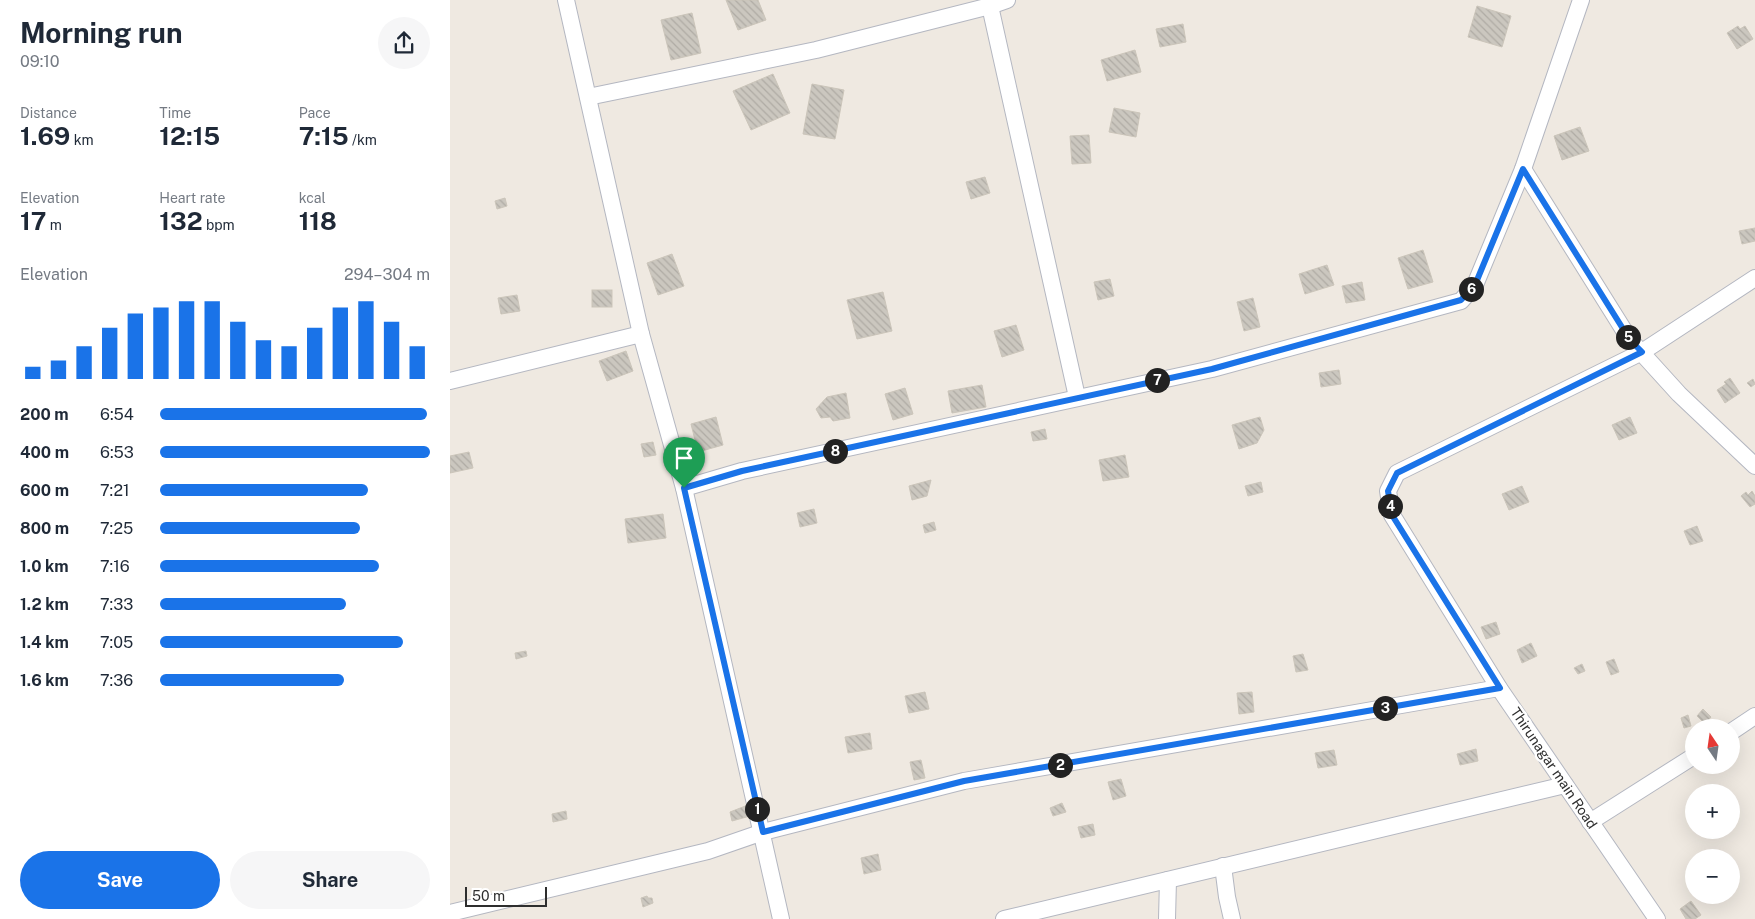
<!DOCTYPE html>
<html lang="en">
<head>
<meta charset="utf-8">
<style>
  :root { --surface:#fff; --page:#f6f6f7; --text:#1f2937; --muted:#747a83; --accent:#1a73e8 }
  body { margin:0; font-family:"Public Sans",sans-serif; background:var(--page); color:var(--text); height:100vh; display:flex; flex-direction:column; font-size:19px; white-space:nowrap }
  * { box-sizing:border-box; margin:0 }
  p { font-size:16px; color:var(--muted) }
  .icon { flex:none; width:28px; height:28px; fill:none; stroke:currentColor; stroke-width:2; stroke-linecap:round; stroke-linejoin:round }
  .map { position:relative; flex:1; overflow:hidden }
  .sheet { display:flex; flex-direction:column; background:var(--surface); width:450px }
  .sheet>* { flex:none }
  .needle { width:32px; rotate:347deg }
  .tools { position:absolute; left:1235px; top:719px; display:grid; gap:10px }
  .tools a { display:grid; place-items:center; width:55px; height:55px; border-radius:50%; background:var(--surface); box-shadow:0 5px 20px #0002; font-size:25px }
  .scale { position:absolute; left:15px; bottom:12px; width:82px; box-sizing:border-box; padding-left:5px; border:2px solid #2e2e2e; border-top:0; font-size:14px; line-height:18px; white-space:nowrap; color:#2e2e2e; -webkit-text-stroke:4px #fff; paint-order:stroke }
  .pin { position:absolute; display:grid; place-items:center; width:42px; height:42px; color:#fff; margin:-51px -21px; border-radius:50% 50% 50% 0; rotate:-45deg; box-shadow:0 0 5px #0007 }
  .pin .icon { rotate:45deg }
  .km { position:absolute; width:25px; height:25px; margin:-12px; border-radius:50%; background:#222; color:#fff; font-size:14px; line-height:25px; text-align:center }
  .round { display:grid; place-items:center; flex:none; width:52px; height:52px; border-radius:26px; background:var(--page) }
  .head { display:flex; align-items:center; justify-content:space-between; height:85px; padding:0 20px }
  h1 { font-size:28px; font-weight:700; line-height:38px }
  .stats { display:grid; grid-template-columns:repeat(3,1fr); gap:8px; height:85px; padding:5px 20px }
  .stats div { display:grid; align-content:center }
  .stats b { font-size:25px; font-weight:700 }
  .stats small { font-size:14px; font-weight:400 }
  .stats p { font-size:14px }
  .chart { height:140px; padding:10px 20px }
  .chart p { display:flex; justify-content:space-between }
  .chart svg { width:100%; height:90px; margin-top:5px; stroke:var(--accent); stroke-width:6 }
  .primary-button { display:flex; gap:10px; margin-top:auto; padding:10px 20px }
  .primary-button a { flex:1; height:58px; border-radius:30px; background:var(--accent); color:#fff; font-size:20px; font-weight:700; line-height:58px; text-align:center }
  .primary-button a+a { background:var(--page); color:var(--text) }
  ul { padding:0 20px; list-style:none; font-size:16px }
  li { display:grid; grid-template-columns:80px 60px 1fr; align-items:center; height:38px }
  li i { height:12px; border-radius:6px; background:var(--accent) }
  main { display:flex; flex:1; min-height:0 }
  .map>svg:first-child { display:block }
</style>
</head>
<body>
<main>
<section class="sheet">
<div class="head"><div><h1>Morning run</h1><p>09:10</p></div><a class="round"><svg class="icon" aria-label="share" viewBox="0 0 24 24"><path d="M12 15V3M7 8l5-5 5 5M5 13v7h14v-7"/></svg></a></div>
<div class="stats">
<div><p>Distance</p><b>1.69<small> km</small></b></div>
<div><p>Time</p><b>12:15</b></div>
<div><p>Pace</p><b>7:15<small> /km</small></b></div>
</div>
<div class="stats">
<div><p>Elevation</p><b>17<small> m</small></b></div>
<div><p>Heart rate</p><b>132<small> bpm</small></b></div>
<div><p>kcal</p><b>118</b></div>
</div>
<div class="chart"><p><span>Elevation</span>294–304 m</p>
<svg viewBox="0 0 160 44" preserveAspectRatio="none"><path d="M5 44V38M15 44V35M25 44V28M35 44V19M45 44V12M55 44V9M65 44V6M75 44V6M85 44V16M95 44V25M105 44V28M115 44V19M125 44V9M135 44V6M145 44V16M155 44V28"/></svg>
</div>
<ul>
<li><b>200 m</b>6:54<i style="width:99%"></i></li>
<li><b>400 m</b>6:53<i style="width:100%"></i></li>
<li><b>600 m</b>7:21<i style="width:77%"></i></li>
<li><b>800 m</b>7:25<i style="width:74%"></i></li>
<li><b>1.0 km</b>7:16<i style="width:81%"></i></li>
<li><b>1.2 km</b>7:33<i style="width:69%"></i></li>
<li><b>1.4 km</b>7:05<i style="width:90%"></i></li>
<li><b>1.6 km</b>7:36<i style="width:68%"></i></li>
</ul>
<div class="primary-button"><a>Save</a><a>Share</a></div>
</section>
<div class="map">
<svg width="1305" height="919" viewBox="0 0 1305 919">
  <defs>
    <pattern id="building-back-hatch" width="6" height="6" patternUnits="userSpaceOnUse" patternTransform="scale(1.25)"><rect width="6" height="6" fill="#cbc7bf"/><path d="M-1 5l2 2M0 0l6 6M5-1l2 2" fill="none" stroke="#afaba4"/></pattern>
  </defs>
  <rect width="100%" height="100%" fill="#efe9e1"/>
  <g fill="url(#building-back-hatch)" stroke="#cbc5ba">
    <polygon points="276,0 308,0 316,20 288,30"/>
    <polygon points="1027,6 1061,16 1052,47 1018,37"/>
    <polygon points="242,13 251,53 221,60 211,20"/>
    <polygon points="733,24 736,42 710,47 706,29"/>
    <polygon points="1288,26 1290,29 1295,26 1303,39 1287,49 1277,33"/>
    <polygon points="685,50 691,72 657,81 651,60"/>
    <polygon points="323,74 340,113 301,130 283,91"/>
    <polygon points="362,84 394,90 385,139 353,134"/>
    <polygon points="664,108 690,113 686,137 659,132"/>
    <polygon points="1130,127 1139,151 1112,160 1104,136"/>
    <polygon points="639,135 641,163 622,164 620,136"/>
    <polygon points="535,177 540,193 521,199 516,182"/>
    <polygon points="55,198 57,206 47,209 45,201"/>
    <polygon points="1305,228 1305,241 1292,244 1289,231"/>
    <polygon points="973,250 983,282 958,289 948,258"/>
    <polygon points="222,254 234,286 208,295 197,263"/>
    <polygon points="877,265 884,285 855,294 849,274"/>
    <polygon points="660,279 664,296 648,300 644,282"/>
    <polygon points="912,282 915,300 896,303 892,286"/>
    <rect x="142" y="290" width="20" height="17"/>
    <polygon points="433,292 442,331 407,339 397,300"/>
    <polygon points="67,295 70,311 51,314 48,298"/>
    <polygon points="803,298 810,327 794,331 787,302"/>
    <polygon points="566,325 574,350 552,357 544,331"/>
    <polygon points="176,351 183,371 157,381 149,361"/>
    <polygon points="889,370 891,384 871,387 869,373"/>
    <polygon points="1280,378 1290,393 1275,403 1267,390 1276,384 1274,382"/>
    <polygon points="1303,379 1305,384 1301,387 1297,383"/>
    <polygon points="532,385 536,407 502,413 498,391"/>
    <polygon points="455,388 463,414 443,420 435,394"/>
    <polygon points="396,393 400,418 383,421 380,417 371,418 366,409 377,397"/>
    <polygon points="266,417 273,445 248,452 241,424"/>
    <polygon points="810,417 814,430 807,443 789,449 782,425"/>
    <polygon points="1180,417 1187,433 1169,440 1162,425"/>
    <polygon points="595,429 597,439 583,441 581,432"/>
    <polygon points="203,442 206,455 194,457 191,444"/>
    <polygon points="19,452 23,468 0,473 0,456"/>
    <polygon points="675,455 679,477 653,481 649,460"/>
    <polygon points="481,480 477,496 462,500 459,486"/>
    <polygon points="811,482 813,492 798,496 795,486"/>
    <polygon points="1072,486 1079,502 1059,510 1052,494"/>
    <polygon points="1302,491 1305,496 1305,504 1300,507 1291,496 1296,492 1298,495"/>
    <polygon points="364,509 367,523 350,527 347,513"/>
    <polygon points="213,514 216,538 178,543 175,519"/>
    <polygon points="484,522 486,530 475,533 473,525"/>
    <polygon points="1247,526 1253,541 1240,545 1234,531"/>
    <polygon points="1046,622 1050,634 1036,639 1031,627"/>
    <polygon points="1081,643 1087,656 1072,663 1067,650"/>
    <polygon points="76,651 77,656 66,659 65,653"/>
    <polygon points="853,654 858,670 846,672 843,656"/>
    <polygon points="1164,659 1169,672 1161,675 1156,662"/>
    <polygon points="1132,664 1135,671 1128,674 1124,668"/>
    <polygon points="475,692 479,709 459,713 455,696"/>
    <polygon points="802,692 804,712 789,714 787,693"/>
    <polygon points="1253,709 1261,717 1255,724 1247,716"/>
    <polygon points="1238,715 1241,726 1234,728 1231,718"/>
    <polygon points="420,733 422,749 398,753 395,737"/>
    <polygon points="1026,749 1028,761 1010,765 1007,754"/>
    <polygon points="884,750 887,765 868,768 865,753"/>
    <polygon points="471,760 475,778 464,780 460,762"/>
    <polygon points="671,779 676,796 663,800 658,782"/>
    <polygon points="612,803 616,812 603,816 600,808"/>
    <polygon points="298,805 300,816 282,821 280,812"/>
    <polygon points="116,811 117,819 103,822 102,814"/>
    <polygon points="643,824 645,835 631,838 628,827"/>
    <polygon points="428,854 431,870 414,874 411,858"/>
    <polygon points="197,896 198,898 202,898 203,903 193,907 191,898"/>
    <polygon points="1241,901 1251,915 1245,919 1236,919 1230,909"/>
  </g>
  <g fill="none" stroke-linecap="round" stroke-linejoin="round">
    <defs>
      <g id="minor">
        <polyline points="116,0 191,334"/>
        <polyline points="540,6 627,397"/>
        <polyline points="138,97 366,50 540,6 557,0"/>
        <polyline points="1073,169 1180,340 1229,394 1305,466"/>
        <polyline points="0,381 191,334 234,488 331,919"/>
        <polyline points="234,488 292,471 762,369 1011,301 1025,285 1073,169 1131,0"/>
        <polyline points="1281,732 1305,716"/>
        <polyline points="1140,822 1244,756"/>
        <polyline points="773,866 777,897 782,919"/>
        <polyline points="0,913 258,851 313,832 514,781 1049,688"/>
        <polyline points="554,919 1115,785"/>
        <polyline points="717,919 718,880"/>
        <polyline points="1207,919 1049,688 942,515 938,491 947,473 1192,352 1305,278"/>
      </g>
    </defs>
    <use href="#minor" stroke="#b4b7c1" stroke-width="18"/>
    <use href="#minor" stroke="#fff" stroke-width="16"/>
  </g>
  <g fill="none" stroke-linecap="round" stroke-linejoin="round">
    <defs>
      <polygon id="route" points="1073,169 1180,340 1192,352 947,473 938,491 942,515 1050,688 514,781 313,832 234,488 292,471 762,369 1011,300 1025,285"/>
    </defs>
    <use href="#route" stroke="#fff" stroke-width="10"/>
    <use href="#route" stroke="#1a73e8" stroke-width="6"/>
  </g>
  <g text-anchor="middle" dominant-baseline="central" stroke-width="5" stroke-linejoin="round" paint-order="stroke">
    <g font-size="14" fill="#2e2e2e" stroke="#fff">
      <text transform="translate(1104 768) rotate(56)">Thirunagar main Road</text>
    </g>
  </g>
</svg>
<div class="tools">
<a><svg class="needle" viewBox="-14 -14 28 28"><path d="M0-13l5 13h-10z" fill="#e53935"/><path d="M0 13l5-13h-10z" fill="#747a83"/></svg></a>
<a>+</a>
<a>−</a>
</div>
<div class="scale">50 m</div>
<div class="pin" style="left:234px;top:488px;background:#1e9e55"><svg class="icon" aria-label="arrive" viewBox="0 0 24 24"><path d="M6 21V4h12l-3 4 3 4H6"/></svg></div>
<b class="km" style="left:307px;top:809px">1</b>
<b class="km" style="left:610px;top:765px">2</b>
<b class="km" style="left:935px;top:708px">3</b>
<b class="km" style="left:940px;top:506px">4</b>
<b class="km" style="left:1178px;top:337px">5</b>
<b class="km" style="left:1021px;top:289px">6</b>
<b class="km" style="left:707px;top:380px">7</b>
<b class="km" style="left:385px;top:451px">8</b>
</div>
</main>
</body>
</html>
